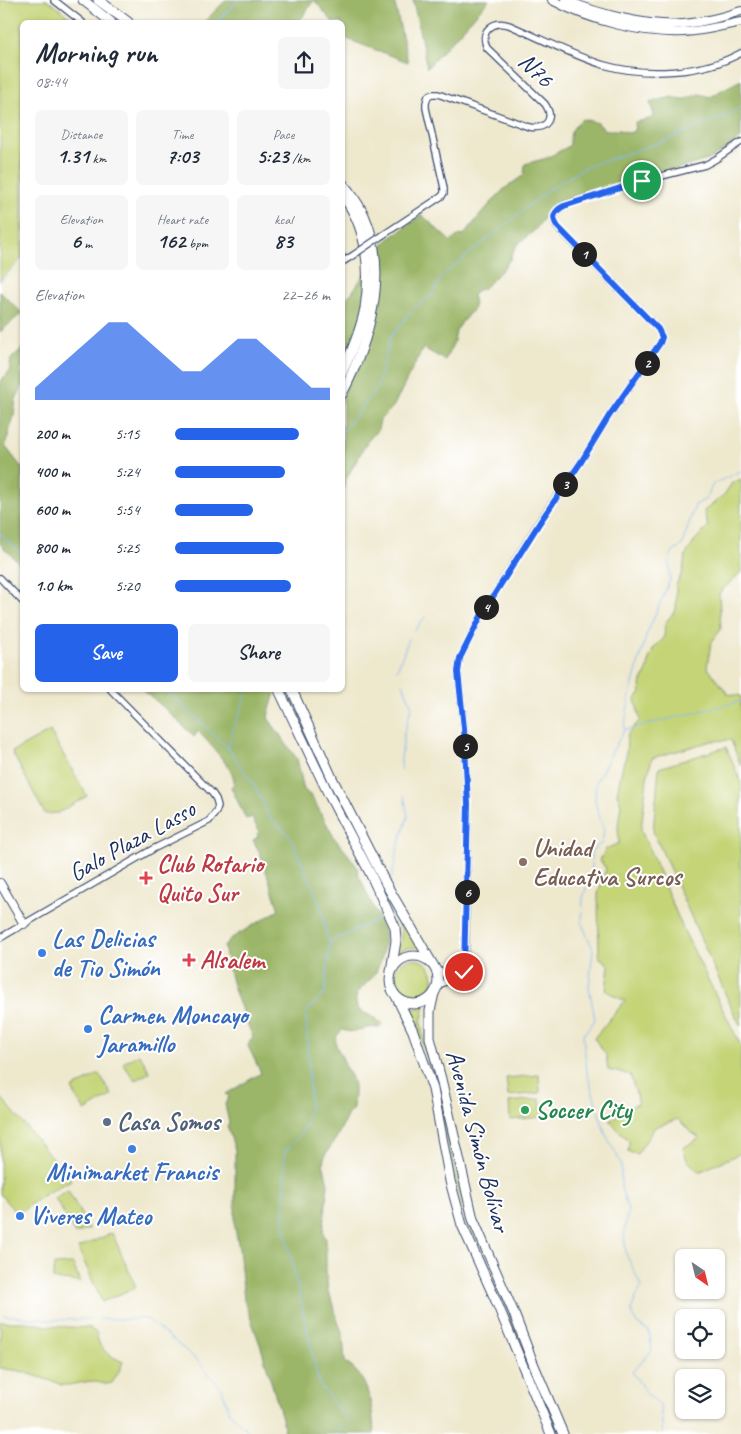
<!DOCTYPE html>
<html lang="en">
<head>
<meta charset="utf-8">
<style>
  :root { --surface:#fff; --page:#f6f6f7; --text:#1f2937; --muted:#747a83; --accent:#2563eb }
  body { margin:0; font-family:Caveat,sans-serif; background:var(--page); color:var(--text); height:100vh; display:flex; flex-direction:column; font-size:19px; white-space:nowrap }
  * { box-sizing:border-box; margin:0 }
  p { font-size:16px; color:var(--muted) }
  .icon { flex:none; width:28px; height:28px; fill:none; stroke:currentColor; stroke-width:2; stroke-linecap:round; stroke-linejoin:round }
  .map { position:relative; flex:1; overflow:hidden }
  .drawer { position:absolute; left:20px; top:20px; width:325px; height:672px; display:flex; flex-direction:column; background:var(--surface); border-radius:8px; box-shadow:0 1px 4px #0004 }
  .drawer>* { flex:none }
  .needle { width:32px; rotate:145deg }
  .fabs { position:absolute; left:675px; top:1249px; display:grid; gap:10px }
  .fabs a { display:grid; place-items:center; width:50px; height:50px; border-radius:8px; background:var(--surface); box-shadow:0 1px 4px #0004; font-size:25px }
  .pin { position:absolute; display:grid; place-items:center; width:42px; height:42px; color:#fff; margin:-21px; border:2px solid #fff; border-radius:50%; box-shadow:0 1px 5px #0007 }
  .km { position:absolute; width:25px; height:25px; margin:-12px; border-radius:50%; background:#222; color:#fff; font-size:14px; line-height:25px; text-align:center }
  .round { display:grid; place-items:center; flex:none; width:52px; height:52px; border-radius:8px; background:var(--page) }
  .summary { display:flex; align-items:center; justify-content:space-between; height:85px; padding:0 15px }
  h1 { font-size:28px; font-weight:700; line-height:38px }
  .metrics { display:grid; grid-template-columns:repeat(3,1fr); gap:8px; height:85px; padding:5px 15px }
  .metrics div { display:grid; align-content:center; border-radius:8px; background:var(--page); text-align:center }
  .metrics b { font-size:21px; font-weight:700 }
  .metrics small { font-size:14px; font-weight:400 }
  .metrics p { font-size:14px }
  .chart { height:140px; padding:10px 15px }
  .chart p { display:flex; justify-content:space-between }
  .chart svg { width:100%; height:90px; margin-top:5px; fill:var(--accent); opacity:.7 }
  .button { display:flex; gap:10px; margin-top:auto; padding:10px 15px }
  .button a { flex:1; height:58px; border-radius:8px; background:var(--accent); color:#fff; font-size:20px; font-weight:700; line-height:58px; text-align:center }
  .button a+a { background:var(--page); color:var(--text) }
  ul { padding:0 15px; list-style:none; font-size:16px }
  li { display:grid; grid-template-columns:80px 60px 1fr; align-items:center; height:38px }
  li i { height:12px; border-radius:6px; background:var(--accent) }
  .map>svg:first-child { display:block }
</style>
</head>
<body>
<div class="map">
<svg width="741" height="1434" viewBox="0 0 741 1434">
  <rect width="100%" height="100%" fill="#fff"/>
  <filter id="ink" filterUnits="userSpaceOnUse"><feTurbulence type="fractalNoise" baseFrequency=".02" numOctaves="2"/><feDisplacementMap in="SourceGraphic" scale="10" xChannelSelector="R" yChannelSelector="G"/><feConvolveMatrix kernelMatrix="1 2 1 2 8 2 1 2 1" color-interpolation-filters="sRGB"/></filter>
  <filter id="wash" filterUnits="userSpaceOnUse"><feTurbulence type="fractalNoise" baseFrequency=".0096" numOctaves="4" result="noise"/><feDisplacementMap in="SourceGraphic" scale="20" xChannelSelector="R" yChannelSelector="G"/><feGaussianBlur stdDeviation="1.12" result="paint"/><feColorMatrix in="noise" values="0 0 0 0 0 0 0 0 0 0 0 0 0 0 0 0 0 1.4 0 .05"/><feComposite in="paint" operator="in"/></filter>
  <g filter="url(#wash)">
    <rect width="100%" height="100%" fill="#eee8cd"/>
    <g fill="#c4d477" stroke="#70826a">
      <polygon points="0,0 48,0 76,22 22,22 22,259 0,281"/>
      <polygon points="741,479 741,572 719,593 721,629 711,643 707,667 728,694 741,696 741,766 731,740 712,741 652,758 647,778 641,830 684,931 741,1046 741,1153 699,1172 687,1160 683,1148 700,1138 691,1132 678,1119 655,1127 637,1154 628,1152 629,1141 610,1121 626,1109 639,1103 630,1075 608,1070 606,1055 594,1038 625,1001 606,991 609,965 599,957 598,894 606,869 600,860 606,849 619,843 618,826 621,804 617,794 623,764 626,757 627,735 640,720 635,699 641,693 640,686 648,668 649,659 654,648 664,638 665,623 676,610 676,585 683,571 685,556 696,539 708,527 704,511 724,495 732,483"/>
      <polygon points="285,690 287,690 341,809 358,836 372,862 391,904 419,947 406,948 398,953 401,936 401,928 388,906 364,851 325,782"/>
      <polygon points="50,731 87,796 58,813 45,814 12,752"/>
      <polygon points="726,747 741,782 741,1026 734,1013 653,831 659,768"/>
      <circle cx="413" cy="979" r="20"/>
      <polygon points="425,1006 421,1022 423,1037 439,1088 458,1181 470,1223 506,1301 527,1361 560,1434 557,1434 538,1395 503,1302 470,1232 464,1216 457,1193 437,1089 431,1065 406,1007 416,1008"/>
      <polygon points="139,1054 150,1072 135,1081 123,1063"/>
      <polygon points="99,1074 112,1095 85,1111 72,1089"/>
      <polygon points="539,1075 540,1093 508,1096 506,1078"/>
      <polygon points="0,1096 71,1180 45,1194 17,1214 0,1194"/>
      <polygon points="540,1099 542,1117 510,1120 509,1102"/>
      <polygon points="68,1190 89,1229 75,1234 55,1198"/>
      <polygon points="112,1233 136,1287 102,1302 78,1248"/>
      <polygon points="73,1264 80,1282 53,1279 54,1265"/>
      <path d="M0,1322H27L47,1326L91,1328L92,1331L96,1332C98,1349 108,1355 123,1362C120,1370 116,1377 112,1383L106,1384L91,1381L68,1385H61L55,1382L20,1371L0,1368Z"/>
    </g>
    <g fill="#9bb668" stroke="#5b7263">
      <polygon points="226,0 394,0 408,62 347,39 343,34 342,22 333,22 314,0 299,22 204,22"/>
      <polygon points="413,0 489,0 427,68"/>
      <path d="M741,80V138L711,159L554,204L535,230L517,245L511,255V258L501,271L484,288L476,291L473,296L474,308L462,322L456,331L454,342L445,360L423,348L393,407L380,420L378,429L367,442L345,481L343,491V302L353,291L386,241L422,215L451,242L456,237L465,234L480,215L504,189L524,175L525,164L547,158L569,146C570,144 570,141 570,138C570,131 577,122 583,119L598,123L605,130H620L629,133L634,131L635,122L649,119L654,116L650,102L673,97L683,100L699,94L711,97L720,91Z"/>
      <polygon points="0,292 22,313 0,332"/>
      <polygon points="21,349 22,351 22,367 20,370 22,375 22,387 16,399 14,416 5,446 22,468 22,566 0,544 0,381 9,372 11,359"/>
      <path d="M143,690H276L269,712L268,718L297,759L304,790L312,797L335,839L348,854L357,867L359,876L383,928C387,943 382,961 375,974C369,984 351,991 357,1006C360,1013 367,1013 373,1017C376,1019 379,1021 383,1024L379,1028C375,1028 370,1027 367,1028C356,1030 354,1034 342,1030C331,1041 336,1045 342,1057C344,1061 345,1065 346,1068C348,1072 351,1075 352,1078C356,1088 353,1099 353,1109L348,1114L337,1137L325,1155L323,1163L328,1184L323,1233L326,1239V1272L328,1292L333,1302L337,1319L343,1335L345,1362C350,1366 356,1370 360,1376C371,1392 373,1415 374,1434H283L284,1425L261,1347L244,1300L239,1248L235,1228V1150L227,1126L229,1123L225,1104L229,1097L226,1094L261,1073L248,1046L250,1040L253,1037C245,1018 236,998 231,978C228,967 227,958 224,947L230,939L279,910L260,853L253,840L258,837L257,834L259,832L252,817L246,819L231,787C234,784 234,784 234,780C232,767 207,741 198,731L194,737L169,712Z"/>
    </g>
    <g fill="none" stroke-linecap="round" stroke-linejoin="round">
      <g stroke="#86b8f3" stroke-width="1">
        <polyline points="216,22 238,0"/>
        <polyline points="0,281 22,259"/>
        <polyline points="342,432 377,388 390,338 414,308 431,296 443,275 548,190 584,168 664,141 730,114 741,107"/>
        <polyline points="0,534 22,554"/>
        <polyline points="414,631 425,617"/>
        <polyline points="397,670 410,636"/>
        <polyline points="166,690 227,747 254,785 269,816 291,838 321,907 327,938 330,942 325,993 306,1012 310,1102 305,1128 285,1152 284,1226 319,1384 347,1420 336,1434"/>
        <polyline points="625,730 741,701"/>
        <polyline points="227,747 248,690"/>
        <polyline points="401,770 401,759 404,733 412,707 403,684"/>
        <polyline points="391,881 399,843 408,817 404,796"/>
        <polyline points="330,942 379,919"/>
        <polyline points="4,1315 48,1320 91,1319"/>
        <polyline points="99,1319 147,1319 195,1358 222,1389 229,1412 251,1434"/>
        <polyline points="663,1434 660,1404 648,1395 632,1372 652,1351 649,1331 637,1324 631,1310 641,1286 626,1254 624,1233 628,1210 621,1188 621,1163 605,1133 595,1100 587,1073 583,1035 595,1020 589,987 593,949 582,924 583,898 592,868 591,851 602,843 604,831 595,802 596,782 624,730 630,694 646,636 670,580 669,561 672,553 682,545 695,505 706,499 713,484 741,471"/>
      </g>
    </g>
  </g>
  <g filter="url(#ink)">
    <g fill="none" stroke-linecap="round" stroke-linejoin="round">
      <defs>
        <g id="minor">
          <polyline points="54,0 82,22"/>
          <path d="M383,235L442,196L444,193V188L426,108V103L428,96L432,94H438L529,127C546,130 555,119 545,104L487,48C479,31 493,20 509,25C540,38 571,55 604,65C645,77 703,74 741,53"/>
          <polyline points="342,257 344,261 352,256"/>
          <polyline points="0,578 22,601"/>
          <polyline points="0,938 153,849 209,821 216,812 218,806 216,799 212,793 111,690"/>
          <polyline points="435,969 448,975 464,972"/>
          <path d="M437,986L452,979H464L465,976L468,804L464,728L458,672L460,658L482,614L539,522L581,462L609,416L660,343L662,337L658,329L557,227C551,218 555,211 564,205L642,181L705,165L716,159L741,142"/>
        </g>
        <g id="major">
          <path d="M552,0C589,20 642,34 684,32C704,31 722,26 741,22"/>
          <path d="M566,0C598,14 649,27 684,24C703,22 723,17 741,11"/>
          <polyline points="0,883 24,924"/>
        </g>
        <g id="highway">
          <polyline points="83,0 111,22"/>
          <polyline points="98,0 128,22"/>
          <path d="M342,183C351,193 358,203 364,215C390,273 369,342 342,394"/>
          <path d="M342,195C367,226 371,269 365,308C361,330 351,353 342,373"/>
          <polyline points="279,690 330,797 370,873 395,927 396,941 391,971"/>
          <polyline points="292,690 333,780 386,884 433,965"/>
          <circle cx="414" cy="980" r="24"/>
          <polyline points="434,993 430,1011 430,1038 441,1079 473,1219 513,1311 533,1363 563,1434"/>
          <polyline points="397,998 413,1031 433,1089 450,1181 462,1225 496,1301 551,1434"/>
        </g>
      </defs>
      <use href="#minor" stroke="#3b4b6f" stroke-width="8"/>
      <use href="#major" stroke="#3b4b6f" stroke-width="10"/>
      <use href="#highway" stroke="#3b4b6f" stroke-width="11"/>
      <use href="#minor" stroke="#fff" stroke-width="5.5"/>
      <use href="#major" stroke="#fff" stroke-width="8"/>
      <use href="#highway" stroke="#fff" stroke-width="9"/>
      <defs>
        <polyline id="minor-bridge" points="352,256 383,235"/>
      </defs>
      <use href="#minor-bridge" stroke="#3b4b6f" stroke-width="8" stroke-linecap="butt"/>
      <use href="#minor-bridge" stroke="#fff" stroke-width="5.5"/>
    </g>
  </g>
  <g fill="none" stroke-linecap="round" stroke-linejoin="round" filter="url(#ink)">
    <defs>
      <path id="route" d="M464,972L468,804L464,728L458,672L460,658L482,614L540,522L581,462L609,416L660,343L662,337L658,329L558,227C551,218 554,211 564,206L642,181"/>
    </defs>
    <use href="#route" stroke="#fff" stroke-width="10"/>
    <use href="#route" stroke="#2563eb" stroke-width="6"/>
  </g>
  <circle fill="#8d6e63" stroke="#fff" stroke-width="2" cx="523" cy="862" r="5"/>
  <g fill="#e0444e" stroke="#fff" stroke-width="2">
    <path d="M143.5 870.5h5v5h5v5h-5v5h-5v-5h-5v-5h5z"/>
    <path d="M186.5 952.5h5v5h5v5h-5v5h-5v-5h-5v-5h5z"/>
  </g>
  <g fill="#3f7fe0" stroke="#fff" stroke-width="2">
    <circle cx="42" cy="953" r="5"/>
    <circle cx="88" cy="1029" r="5"/>
    <circle cx="132" cy="1149" r="5"/>
    <circle cx="20" cy="1216" r="5"/>
  </g>
  <circle fill="#2e9e5b" stroke="#fff" stroke-width="2" cx="525" cy="1110" r="5"/>
  <circle fill="#5c6f8a" stroke="#fff" stroke-width="2" cx="107" cy="1122" r="5"/>
  <g text-anchor="middle" dominant-baseline="central" stroke-width="4" stroke-linejoin="round" paint-order="stroke">
    <g font-size="25" fill="#1b2f5e" stroke="#fff">
      <text transform="translate(536 70) rotate(44)">N76</text>
      <text transform="translate(132 841) rotate(-29)">Galo Plaza Lasso</text>
      <text transform="translate(478 1141) rotate(75)">Avenida Simón Bolívar</text>
    </g>
    <g font-size="25" font-weight="bold" fill="#785e54" stroke="#fff" text-anchor="start">
      <text x="533" y="848">Unidad<tspan x="533" dy="29">Educativa Surcos</tspan></text>
    </g>
    <g font-size="25" font-weight="bold" fill="#be3a42" stroke="#fff" text-anchor="start">
      <text x="157" y="864">Club Rotario<tspan x="157" dy="29">Quito Sur</tspan></text>
      <text x="200" y="960">Alsalem</text>
    </g>
    <g font-size="25" font-weight="bold" fill="#366cbe" stroke="#fff" text-anchor="start">
      <text x="52" y="939">Las Delicias<tspan x="52" dy="29">de Tio Simón</tspan></text>
      <text x="98" y="1015">Carmen Moncayo<tspan x="98" dy="29">Jaramillo</tspan></text>
      <text x="132" y="1172" text-anchor="middle">Minimarket Francis</text>
      <text x="30" y="1216">Viveres Mateo</text>
    </g>
    <g font-size="25" font-weight="bold" fill="#27864d" stroke="#fff" text-anchor="start">
      <text x="535" y="1110">Soccer City</text>
    </g>
    <g font-size="25" font-weight="bold" fill="#4e5e75" stroke="#fff" text-anchor="start">
      <text x="117" y="1122">Casa Somos</text>
    </g>
  </g>
</svg>
<div class="fabs">
<a><svg class="needle" viewBox="-14 -14 28 28"><path d="M0-13l5 13h-10z" fill="#e53935"/><path d="M0 13l5-13h-10z" fill="#747a83"/></svg></a>
<a><svg class="icon" aria-label="locate" viewBox="0 0 24 24"><circle cx="12" cy="12" r="6"/><path d="M12 2v4M12 18v4M2 12h4M18 12h4"/></svg></a>
<a><svg class="icon" aria-label="layers" viewBox="0 0 24 24"><path d="M12 4l9 5-9 5-9-5zM3 14l9 5 9-5"/></svg></a>
</div>
<div class="pin" style="left:642px;top:181px;background:#1e9e55"><svg class="icon" aria-label="arrive" viewBox="0 0 24 24"><path d="M6 21V4h12l-3 4 3 4H6"/></svg></div>
<div class="pin" style="left:464px;top:972px;background:#d93025"><svg class="icon" aria-label="check" viewBox="0 0 24 24"><path d="M5 12l5 5 9-10"/></svg></div>
<b class="km" style="left:584px;top:254px">1</b>
<b class="km" style="left:647px;top:363px">2</b>
<b class="km" style="left:565px;top:484px">3</b>
<b class="km" style="left:486px;top:607px">4</b>
<b class="km" style="left:465px;top:746px">5</b>
<b class="km" style="left:467px;top:892px">6</b>
<section class="drawer">
<div class="summary"><div><h1>Morning run</h1><p>08:44</p></div><a class="round"><svg class="icon" aria-label="share" viewBox="0 0 24 24"><path d="M12 15V3M7 8l5-5 5 5M5 13v7h14v-7"/></svg></a></div>
<div class="metrics">
<div><p>Distance</p><b>1.31<small> km</small></b></div>
<div><p>Time</p><b>7:03</b></div>
<div><p>Pace</p><b>5:23<small> /km</small></b></div>
</div>
<div class="metrics">
<div><p>Elevation</p><b>6<small> m</small></b></div>
<div><p>Heart rate</p><b>162<small> bpm</small></b></div>
<div><p>kcal</p><b>83</b></div>
</div>
<div class="chart"><p><span>Elevation</span>22–26 m</p>
<svg viewBox="0 0 160 44" preserveAspectRatio="none"><path d="M0 44V38L10 30L20 22L30 14L40 6L50 6L60 14L70 22L80 30L90 30L100 22L110 14L120 14L130 22L140 30L150 38L160 38V44z"/></svg>
</div>
<ul>
<li><b>200 m</b>5:15<i style="width:80%"></i></li>
<li><b>400 m</b>5:24<i style="width:71%"></i></li>
<li><b>600 m</b>5:54<i style="width:50%"></i></li>
<li><b>800 m</b>5:25<i style="width:70%"></i></li>
<li><b>1.0 km</b>5:20<i style="width:75%"></i></li>
</ul>
<div class="button"><a>Save</a><a>Share</a></div>
</section>
</div>
</body>
</html>
